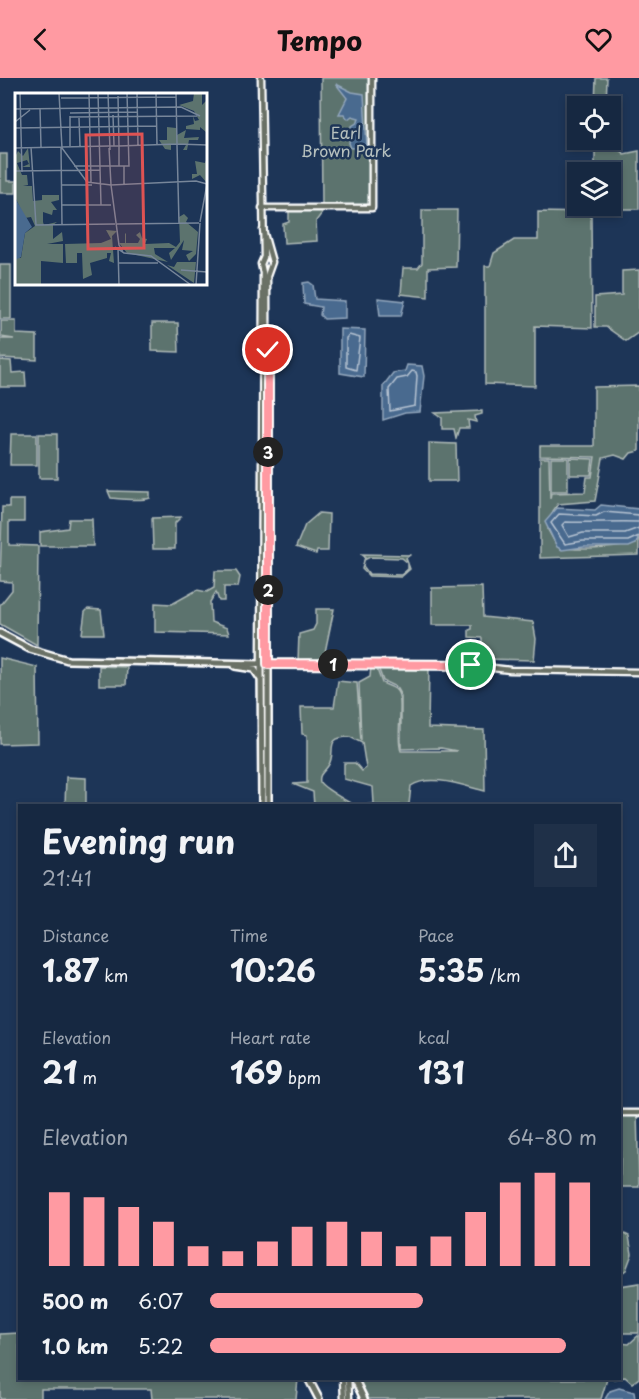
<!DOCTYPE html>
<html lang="en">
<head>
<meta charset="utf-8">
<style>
  :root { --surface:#162841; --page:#1f3048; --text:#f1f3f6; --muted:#9ea6b1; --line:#35445a; --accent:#ff9aa2 }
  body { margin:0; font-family:"Playpen Sans",sans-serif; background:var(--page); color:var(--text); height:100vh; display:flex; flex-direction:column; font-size:22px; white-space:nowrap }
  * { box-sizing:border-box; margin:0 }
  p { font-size:20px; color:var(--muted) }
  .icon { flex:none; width:33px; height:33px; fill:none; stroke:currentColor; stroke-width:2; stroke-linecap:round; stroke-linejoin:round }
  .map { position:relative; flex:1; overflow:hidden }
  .panel { position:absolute; left:18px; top:726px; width:603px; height:576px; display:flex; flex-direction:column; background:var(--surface); border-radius:0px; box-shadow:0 3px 9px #0003,0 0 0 2px var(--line) }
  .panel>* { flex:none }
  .controls { position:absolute; left:567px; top:18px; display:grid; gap:12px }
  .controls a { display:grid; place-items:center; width:54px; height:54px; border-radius:0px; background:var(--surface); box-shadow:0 3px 9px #0003,0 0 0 2px var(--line); font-size:30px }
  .pin { position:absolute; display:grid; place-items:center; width:51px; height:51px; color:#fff; margin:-26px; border:3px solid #fff; border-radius:50%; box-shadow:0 2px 6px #0007 }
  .km { position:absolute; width:30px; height:30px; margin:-15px; border-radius:50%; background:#222; color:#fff; font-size:16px; line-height:30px; text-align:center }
  .round { display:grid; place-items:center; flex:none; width:63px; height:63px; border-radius:0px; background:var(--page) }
  .overview { display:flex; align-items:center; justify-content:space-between; height:102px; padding:0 24px }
  h1 { font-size:33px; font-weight:700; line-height:45px }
  .metrics { display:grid; grid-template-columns:repeat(3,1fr); gap:9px; height:102px; padding:6px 24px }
  .metrics div { display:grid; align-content:center }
  .metrics b { font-size:30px; font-weight:700 }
  .metrics small { font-size:16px; font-weight:400 }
  .metrics p { font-size:16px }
  .chart { height:168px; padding:12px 24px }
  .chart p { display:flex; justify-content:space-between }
  .chart svg { width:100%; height:108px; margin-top:6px; stroke:var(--accent); stroke-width:6 }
  ul { padding:0 24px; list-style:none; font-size:20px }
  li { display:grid; grid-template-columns:96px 72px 1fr; align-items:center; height:45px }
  li i { height:15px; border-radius:8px; background:var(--accent) }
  header { display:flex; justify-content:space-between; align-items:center; height:78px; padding:0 24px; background:var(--accent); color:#111; font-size:27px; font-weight:700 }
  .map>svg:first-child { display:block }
</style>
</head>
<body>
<header><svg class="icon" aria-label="back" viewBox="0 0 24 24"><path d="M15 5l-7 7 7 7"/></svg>Tempo<svg class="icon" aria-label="heart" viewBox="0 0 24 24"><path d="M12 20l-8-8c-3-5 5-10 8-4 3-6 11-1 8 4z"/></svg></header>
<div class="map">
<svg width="639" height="1321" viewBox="0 0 639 1321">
  <rect width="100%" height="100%" fill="#1d3557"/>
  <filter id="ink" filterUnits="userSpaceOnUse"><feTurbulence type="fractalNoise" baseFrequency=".0167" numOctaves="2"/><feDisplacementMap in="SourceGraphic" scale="12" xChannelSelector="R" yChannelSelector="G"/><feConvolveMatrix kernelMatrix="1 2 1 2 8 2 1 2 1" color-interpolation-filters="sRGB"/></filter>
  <g filter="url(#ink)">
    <g fill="#5c736e" stroke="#aeb9b6" stroke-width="1.5" fill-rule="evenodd">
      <polygon points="321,0 370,0 370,129 322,127"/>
      <polygon points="596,0 607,0 606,28 595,28"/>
      <polygon points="595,62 605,62 607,69 619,72 624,76 639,73 639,131 595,131 595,128 610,128 610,94 595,94"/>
      <polygon points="0,76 7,76 7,103 16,103 16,115 0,115"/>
      <polygon points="289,131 325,131 316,143 317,163 284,165 283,146 289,144"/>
      <polygon points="422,132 457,132 456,189 428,190 428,219 401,216 403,190 418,190 422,185"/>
      <polygon points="538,134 591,135 592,250 535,248 535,308 485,306 485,188 490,188 494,175 514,162 538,162"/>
      <rect x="0" y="187" width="11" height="54"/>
      <polygon points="639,192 639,254 626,263 606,249 595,249 595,219 622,217 622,193"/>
      <polygon points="1,243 16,243 16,256 37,257 37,282 0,280 0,261 14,261 1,259"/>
      <polygon points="152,245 178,245 179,274 152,273"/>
      <polygon points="0,282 11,283 12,295 25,294 26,309 0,309"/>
      <path d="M639,308V373L631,375L626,381L615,377L603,380L595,423L558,426L553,433L548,452L557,468C576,474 615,470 636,466L639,457V477L540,480V380H549L550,421L551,415L585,414L587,399H592L595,379L540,378V368H594V309Z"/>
      <polygon points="482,333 482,336 475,338 476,344 468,342 469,350 459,350 456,360 454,351 442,351 442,340 435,335"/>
      <polygon points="11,356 37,356 37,387 10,387"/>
      <rect x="39" y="356" width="18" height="44"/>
      <polygon points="429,365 456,366 457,403 429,403"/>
      <rect x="551" y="380" width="17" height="33"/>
      <polygon points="570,380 593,381 591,397 570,397"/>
      <path d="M108,413L150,414V420C142,423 121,421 111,420Z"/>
      <polygon points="9,422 24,422 24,444 9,444 9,467 38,468 37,567 0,546 0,527 12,512 12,504 0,503 2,429 9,429"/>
      <polygon points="319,435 329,436 328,473 317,473 316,476 296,469 305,447"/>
      <polygon points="181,439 175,445 175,471 153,471 152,440"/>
      <polygon points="69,441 92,441 93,468 40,468 40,454 68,450"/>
      <path d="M361,476L410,477L406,480L410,491L401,499L369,498L362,491L365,479ZM370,479L402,480L408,485V491L401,497L369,496L363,488L364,482Z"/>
      <polygon points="215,493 236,493 240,499 238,509 224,509 224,523 219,523 216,514 210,524 211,544 227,550 229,556 155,554 155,525 172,526 197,512 207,514 214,510"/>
      <polygon points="482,509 483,539 533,544 536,561 534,582 482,581 482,560 469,559 469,552 472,551 472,547 432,547 432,510"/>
      <polygon points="88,531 101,532 104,556 82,556 85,534"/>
      <polygon points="316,531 334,531 324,579 318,582 298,583 299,556 313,552 316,546"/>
      <polygon points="0,580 37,589 38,665 0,666"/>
      <polygon points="99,588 127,589 126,607 99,607"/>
      <path d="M371,588L376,589L382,605C386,607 391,608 395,611C406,618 395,659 401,673H457L441,670L401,671V618L396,609L383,603L378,589L429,588L428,650L484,652L485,713C464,708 430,695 411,708L409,726L403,727L314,728L313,714L293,706L307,705V657L302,656L301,629H334L338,603L357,605L361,663L359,605L370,599ZM350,659L362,665L366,690L362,693L355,685H344V701L373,709L374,726C368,726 360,728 355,727C349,725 322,709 320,704C318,696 325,693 328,688C338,674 322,659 350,659Z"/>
      <polygon points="66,699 86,700 86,727 65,727"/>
      <polygon points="621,1036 637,1036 639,1109 620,1109"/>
      <polygon points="620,1154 629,1158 632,1176 626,1192 623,1194 620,1194"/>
      <polygon points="639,1205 639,1255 620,1255 620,1208"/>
      <polygon points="19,1255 20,1300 298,1301 296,1321 152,1321 151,1311 41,1311 41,1321 0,1321 0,1256"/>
      <polygon points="639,1257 639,1300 632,1305 625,1299 613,1301 620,1300 620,1265 629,1266"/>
      <polygon points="356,1301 607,1301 601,1321 368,1321"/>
    </g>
    <g fill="#496a8f" stroke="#92a6bc" stroke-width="1.5">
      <polygon points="336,6 352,14 364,16 367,69 351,70 349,65 352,48 358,44 359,40 352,38 348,41 344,36 339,36 347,20"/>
      <polygon points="309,204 313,207 315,221 345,223 345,240 324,241 320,237 321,229 304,226 303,205"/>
      <polygon points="378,220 405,223 401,238 380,238"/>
      <polygon points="340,251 365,252 364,299 340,295"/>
      <polygon points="407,287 422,288 424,298 420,334 405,335 383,342 383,308 393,295 405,293"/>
      <polygon points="601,427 639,431 639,457 636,466 629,469 584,469 562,472 557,469 545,444 557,430 595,432"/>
      <polygon points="619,1310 634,1314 635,1321 605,1321 610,1313"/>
    </g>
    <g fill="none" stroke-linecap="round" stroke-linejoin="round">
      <g stroke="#b6c3d2" stroke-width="1.5">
        <polygon points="349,257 360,260 356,292 346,289 346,260"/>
        <polygon points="412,293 416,294 417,298 415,328 390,333 389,311 397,301 407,299"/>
        <polyline points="639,437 604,434 596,438 559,436 551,445 565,466 583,463 628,463 639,458"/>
        <path d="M639,444C614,443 590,445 565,444L562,447L569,459L583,455H625L639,450"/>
      </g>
      <defs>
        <g id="major">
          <polyline points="261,0 264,179 261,186 263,195 261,585"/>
          <polyline points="262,130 372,130 372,0"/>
          <polyline points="263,152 272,184 267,198 268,586 459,586 510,592 639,594"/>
          <polyline points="620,1035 639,1035"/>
          <polyline points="343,1300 344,1321"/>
          <polyline points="348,1300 349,1321"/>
        </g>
        <g id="highway">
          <polyline points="0,555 30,571 68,582 268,586"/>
          <polyline points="261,585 262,728"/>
          <polyline points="268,586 268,728"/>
          <polyline points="235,588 254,591 260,600"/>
          <polyline points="308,1300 319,1321"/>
          <polyline points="354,1300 364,1321"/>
        </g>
      </defs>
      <use href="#major" stroke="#fff" stroke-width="9"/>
      <use href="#highway" stroke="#fff" stroke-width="10"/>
      <use href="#major" stroke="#6a7166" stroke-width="4.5"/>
      <use href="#highway" stroke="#6a7166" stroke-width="5"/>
    </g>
  </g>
  <g fill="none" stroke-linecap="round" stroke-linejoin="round" filter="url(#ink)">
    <defs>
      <polyline id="route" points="268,272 268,586 471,587"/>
    </defs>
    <use href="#route" stroke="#fff" stroke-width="12"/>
    <use href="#route" stroke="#ff9aa2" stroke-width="8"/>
  </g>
  <g text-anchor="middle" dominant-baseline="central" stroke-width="5" stroke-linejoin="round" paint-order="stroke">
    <g font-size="16" fill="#b6c0be" stroke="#1d3557">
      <text x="346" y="54">Earl<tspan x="346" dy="18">Brown Park</tspan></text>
    </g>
  </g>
  <g transform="translate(15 15)">
    <rect width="192" height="192" fill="#1d3557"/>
    <path d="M179,0H187V12L192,7L191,39L185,34V37L171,36V33L179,31L178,23L180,28L184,27L179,18L164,12L178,8ZM152,34L161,35L162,42L171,37L169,45L184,44L183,47H174L172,57H168L171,52H156V57L150,56L144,47H152ZM13,55L15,74H7L14,71L12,67L2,70L7,82H12L13,92L8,93H17L18,108L27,107V102H44V107L36,109L42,117H38L37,122L28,119V129L29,132L42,129L38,132V146L47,139L48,148L32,151H48V170L26,168V192H0V163L6,165L10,140L20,133L16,124L10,125L0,104V64L3,58L8,63ZM192,65V90L185,82L177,86V81H182L180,68L190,70ZM169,121L173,125L171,129L183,139L181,161L174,168L171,162L178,158L167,157L169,147L156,167L154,160L160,155H139L140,161L153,169L112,160L104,150H110V141L111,140V150H123L125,146L121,142L125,139L127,145L132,146L130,151L154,150L161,154L165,149L164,124ZM91,137L102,138L97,143L99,170L94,168L96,160H92V165L75,170L77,182L68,186L67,160H62V170H51L50,151L86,150L96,146ZM162,169H181L179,190L152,172L159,174Z" fill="#5c736e"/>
    <path d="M0,105L17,134L10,140L6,164L0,167Z" fill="#496a8f"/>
    <path fill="none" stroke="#77869a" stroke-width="1.5" d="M5,0L7,79M44,0L47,55L72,89L96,92M74,0L76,89M83,0L86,112M93,0L95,57M122,0L123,52M141,0L142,52M161,0L162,51M46,5L161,4M25,15L26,54M0,16L166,14L185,23M55,20L123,19M98,22L99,53M55,23V53M55,24L182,23M64,25L65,53M0,29L15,17M0,35L142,33M162,51L192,52M162,52L164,130M94,53H104L103,3M16,54L21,132L100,131M0,55L94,53M46,55L47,132M94,55L96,92L181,88L192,91M59,73H114L112,0M104,73V53L162,51M109,73V92M0,78L85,77M47,92H77M96,92L104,152L108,159M47,112H96M185,129L192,91M102,131L184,130M100,154L109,160L136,163L176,192M103,155L104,192M104,170H143M166,177L192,179M181,192L185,130"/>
    <path fill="#de5353" fill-opacity="0.15" stroke="#de5353" stroke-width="3" d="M127,41L129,155L73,156L71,42Z"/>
    <rect width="192" height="192" fill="none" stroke="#fff" stroke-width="3"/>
  </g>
</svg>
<div class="controls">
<a><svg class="icon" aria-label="locate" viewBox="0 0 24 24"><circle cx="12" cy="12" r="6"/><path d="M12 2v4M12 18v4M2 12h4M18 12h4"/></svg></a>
<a><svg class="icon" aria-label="layers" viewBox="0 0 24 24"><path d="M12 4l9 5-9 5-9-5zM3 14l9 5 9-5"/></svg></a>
</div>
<div class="pin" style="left:471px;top:587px;background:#1e9e55"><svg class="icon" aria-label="arrive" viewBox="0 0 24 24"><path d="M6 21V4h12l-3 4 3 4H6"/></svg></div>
<div class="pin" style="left:268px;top:272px;background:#d93025"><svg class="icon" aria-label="check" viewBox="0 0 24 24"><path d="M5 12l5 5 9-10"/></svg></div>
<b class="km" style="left:333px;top:586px">1</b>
<b class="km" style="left:268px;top:512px">2</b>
<b class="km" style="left:268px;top:374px">3</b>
<section class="panel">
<div class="overview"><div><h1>Evening run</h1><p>21:41</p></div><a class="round"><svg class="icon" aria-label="share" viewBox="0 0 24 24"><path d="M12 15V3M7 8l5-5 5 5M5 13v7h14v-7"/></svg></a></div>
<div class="metrics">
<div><p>Distance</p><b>1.87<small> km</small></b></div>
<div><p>Time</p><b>10:26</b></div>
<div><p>Pace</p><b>5:35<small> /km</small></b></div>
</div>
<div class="metrics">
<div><p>Elevation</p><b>21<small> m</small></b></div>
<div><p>Heart rate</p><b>169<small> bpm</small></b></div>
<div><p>kcal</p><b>131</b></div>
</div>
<div class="chart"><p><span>Elevation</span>64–80 m</p>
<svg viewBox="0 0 160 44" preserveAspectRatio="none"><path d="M5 44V14M15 44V16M25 44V20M35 44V26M45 44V36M55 44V38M65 44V34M75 44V28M85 44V26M95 44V30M105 44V36M115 44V32M125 44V22M135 44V10M145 44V6M155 44V10"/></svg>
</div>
<ul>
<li><b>500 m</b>6:07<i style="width:55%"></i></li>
<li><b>1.0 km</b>5:22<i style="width:92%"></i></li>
</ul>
</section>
</div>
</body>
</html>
